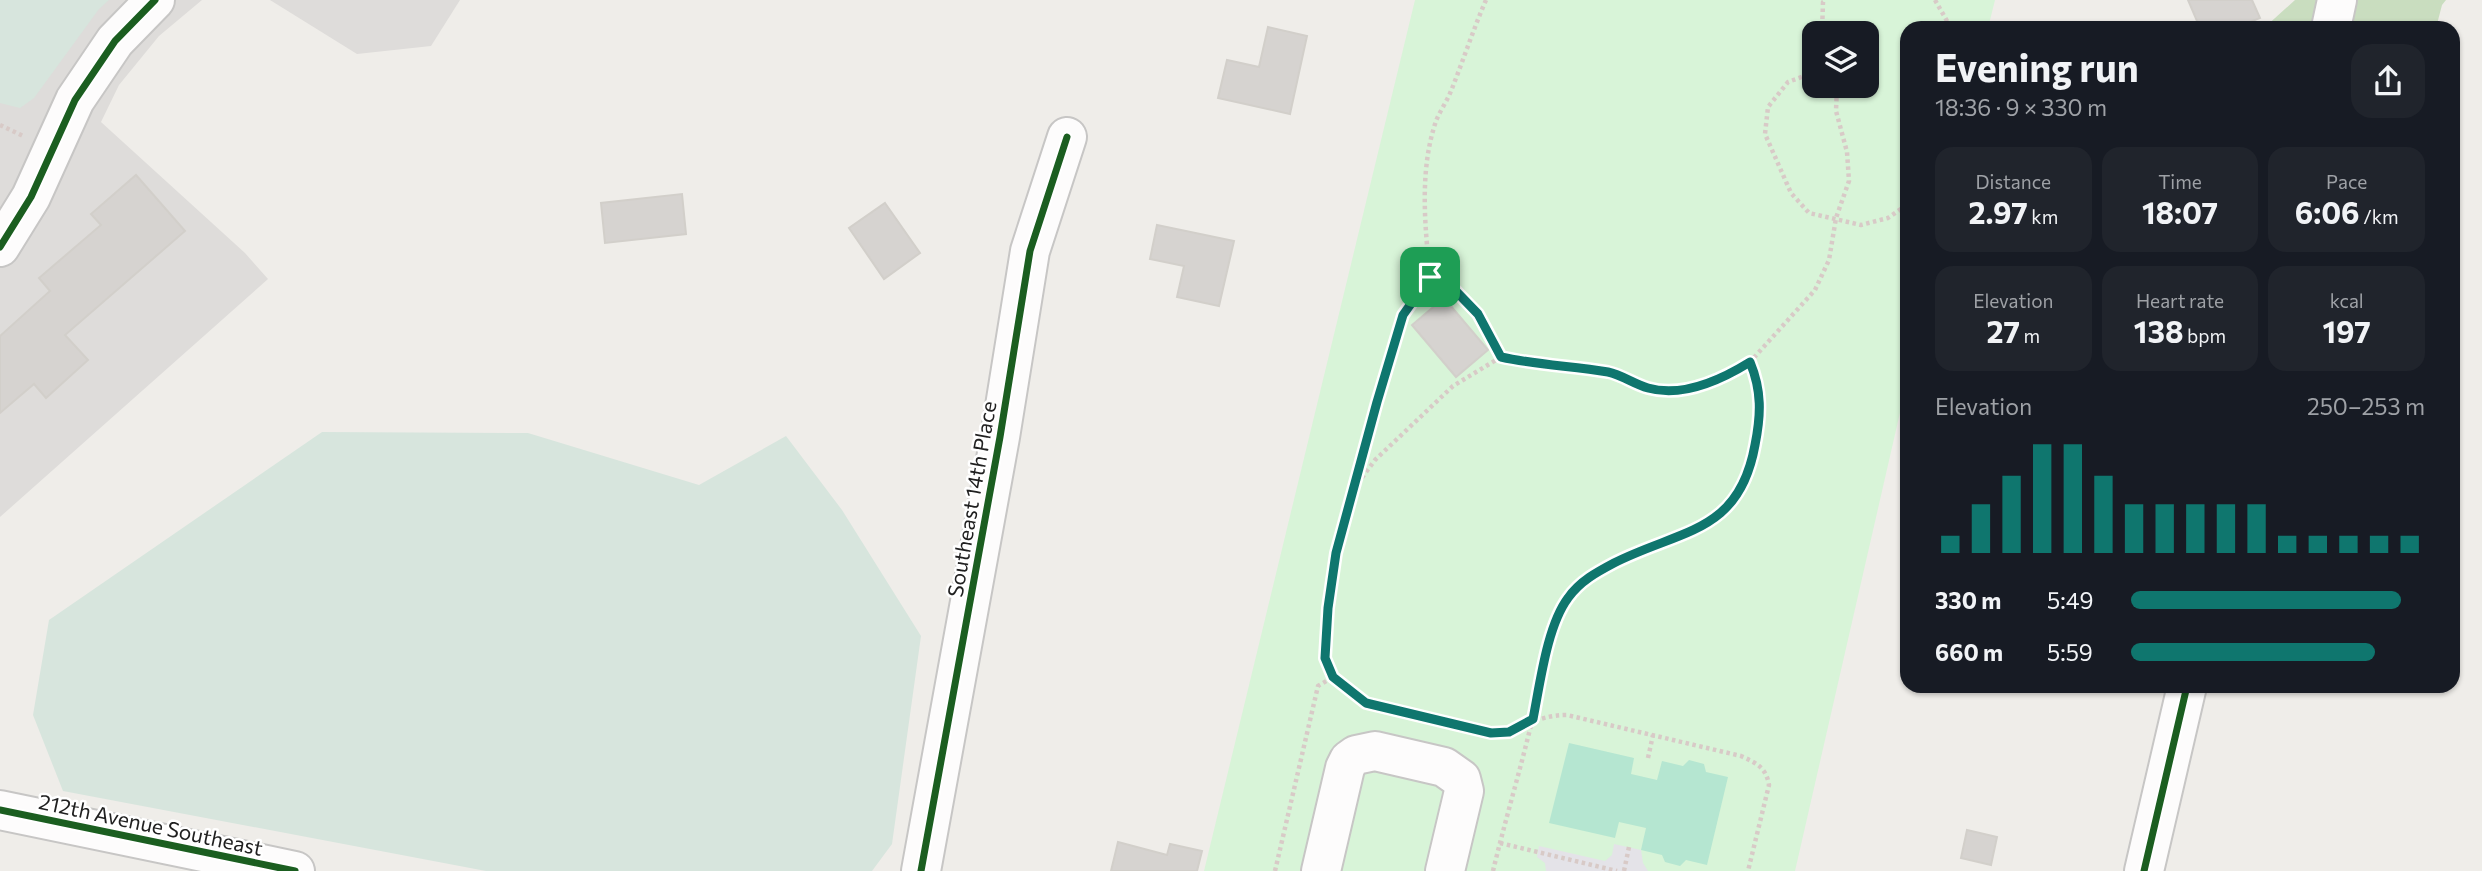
<!DOCTYPE html>
<html lang="en">
<head>
<meta charset="utf-8">
<style>
  :root { --surface:#171b24; --page:#20242c; --text:#f1f3f6; --muted:#9ea1a6; --accent:#0f766e }
  body { margin:0; font-family:Commissioner,sans-serif; background:var(--page); color:var(--text); height:100vh; display:flex; flex-direction:column; font-size:26px; white-space:nowrap }
  * { box-sizing:border-box; margin:0 }
  p { font-size:23px; color:var(--muted) }
  .icon { flex:none; width:38px; height:38px; fill:none; stroke:currentColor; stroke-width:2; stroke-linecap:round; stroke-linejoin:round }
  .map { position:relative; flex:1; overflow:hidden }
  .side { position:absolute; left:1900px; top:21px; width:560px; height:672px; display:flex; flex-direction:column; background:var(--surface); border-radius:21px; box-shadow:0 2px 5px #0004 }
  .side>* { flex:none }
  .tools { position:absolute; left:1802px; top:21px; display:grid; gap:14px }
  .tools a { display:grid; place-items:center; width:77px; height:77px; border-radius:14px; background:var(--surface); box-shadow:0 2px 5px #0004; font-size:35px }
  .pin { position:absolute; display:grid; place-items:center; width:60px; height:60px; color:#fff; margin:-30px; border-radius:14px; box-shadow:0 4px 10px #0006 }
  .round { display:grid; place-items:center; flex:none; width:74px; height:74px; border-radius:21px; background:var(--page) }
  .summary { display:flex; align-items:center; justify-content:space-between; height:119px; padding:0 35px }
  h1 { font-size:38px; font-weight:700; line-height:52px }
  .stats { display:grid; grid-template-columns:repeat(3,1fr); gap:10px; height:119px; padding:7px 35px }
  .stats div { display:grid; align-content:center; border-radius:18px; background:var(--page); text-align:center }
  .stats b { font-size:30px; font-weight:700 }
  .stats small { font-size:19px; font-weight:400 }
  .stats p { font-size:19px }
  .chart { height:196px; padding:14px 35px }
  .chart p { display:flex; justify-content:space-between }
  .chart svg { width:100%; height:126px; margin-top:7px; stroke:var(--accent); stroke-width:6 }
  ul { padding:0 35px; list-style:none; font-size:23px }
  li { display:grid; grid-template-columns:112px 84px 1fr; align-items:center; height:52px }
  li i { height:18px; border-radius:9px; background:var(--accent) }
  .map>svg:first-child { display:block }
</style>
</head>
<body>
<div class="map">
<svg width="2482" height="871" viewBox="0 0 2482 871">
  <rect width="100%" height="100%" fill="#efede9"/>
  <g fill="#dedcda">
    <polygon points="0,0 202,0 159,36 119,85 101,122 245,253 268,279 0,517"/>
    <polygon points="270,0 460,0 431,46 357,54"/>
  </g>
  <polygon fill="#c9ddbf" points="2295,0 2446,0 2442,5 2436,28 2264,28"/>
  <g fill="#d7e5dd">
    <polygon points="0,0 109,0 99,9 34,98 20,108 0,103"/>
    <polygon points="322,432 528,433 699,485 786,436 842,510 921,636 892,844 872,871 486,871 63,791 33,715 49,620"/>
  </g>
  <path fill="#d8f4d8" fill-rule="evenodd" d="M1415,0H1995L1988,28H1908L1907,382L1795,871H1204ZM1815,33H1867V86H1815Z"/>
  <polygon fill="#b5e6d1" points="1569,743 1634,758 1631,774 1657,780 1662,761 1683,766 1689,760 1704,764 1706,772 1728,777 1707,865 1686,860 1680,866 1665,862 1662,855 1641,850 1646,828 1619,822 1615,838 1549,823"/>
  <polygon fill="#e4e3e8" points="1614,844 1641,850 1643,863 1648,871 1546,871 1545,863 1537,857 1539,846 1605,861 1612,855"/>
  <g fill="#d6d3d0" stroke="#d2cfca" stroke-width="2">
    <polygon points="2188,0 2252,0 2260,18 2235,28 2200,28"/>
    <polygon points="1268,27 1307,36 1290,114 1218,98 1227,60 1259,67"/>
    <polygon points="136,175 185,231 65,335 88,360 46,398 34,384 0,413 0,336 50,291 39,278 101,225 91,214"/>
    <polygon points="682,194 686,234 605,243 601,203"/>
    <polygon points="885,203 920,253 884,279 849,228"/>
    <polygon points="1157,225 1234,241 1219,306 1177,297 1184,266 1150,259"/>
    <polygon points="1444,298 1488,350 1456,377 1412,325"/>
    <polygon points="1967,830 1997,837 1991,865 1961,858"/>
    <polygon points="1118,842 1167,855 1170,844 1202,851 1197,871 1111,871"/>
  </g>
  <g fill="none" stroke-linecap="round" stroke-linejoin="round">
    <defs>
      <g id="minor">
        <polyline points="2331,28 2337,0"/>
        <polyline points="0,247 31,197 75,100 115,41 155,0"/>
        <polyline points="0,810 295,871"/>
        <polyline points="921,871 1000,437 1030,251 1067,137"/>
        <polyline points="1321,871 1345,768 1349,760 1356,755 1375,751 1444,767 1461,779 1464,791 1445,871"/>
        <polyline points="2144,871 2187,686"/>
      </g>
    </defs>
    <use href="#minor" stroke="#c7c6c5" stroke-width="42"/>
    <g stroke="#d8cac7" stroke-width="4.5" stroke-dasharray="3.5 3.5" stroke-linecap="butt">
      <path d="M1486,0C1473,30 1463,61 1451,91C1447,101 1440,111 1436,121C1419,171 1425,226 1430,277L1449,284L1478,314L1501,357L1533,364L1613,373L1649,389L1679,390L1705,385L1733,373L1750,362L1815,290L1829,260L1836,218L1849,181L1847,152L1836,111L1837,86"/>
      <polyline points="1935,0 1951,28"/>
      <polyline points="1822,33 1823,2 1826,0"/>
      <polyline points="1815,72 1788,82 1768,107 1765,134 1791,193 1809,213 1861,225 1888,218 1908,204"/>
      <polyline points="0,125 23,136"/>
      <path d="M1501,357L1453,386L1375,460L1355,487L1336,553L1328,608L1325,658L1333,677L1366,703L1491,733C1521,731 1535,715 1567,715L1741,756C1756,763 1766,767 1769,785L1748,871"/>
      <polyline points="1356,482 1377,402 1403,315 1430,277"/>
      <polyline points="1648,758 1653,735"/>
      <polyline points="1500,843 1617,871"/>
      <polyline points="1275,871 1318,686 1333,677"/>
      <path d="M1493,871C1505,821 1520,771 1532,721C1542,681 1544,634 1567,599C1578,582 1596,572 1613,563C1679,529 1739,533 1755,445C1761,415 1762,391 1750,362"/>
      <polyline points="1624,871 1629,847"/>
    </g>
    <use href="#minor" stroke="#fdfcfc" stroke-width="38"/>
    <defs>
      <g id="cycleway">
        <polyline points="0,247 31,197 75,100 115,41 155,0"/>
        <polyline points="0,810 295,871"/>
        <polyline points="921,871 1000,437 1030,251 1067,137"/>
        <polyline points="2144,871 2187,686"/>
      </g>
    </defs>
    <use href="#cycleway" stroke="#fff" stroke-width="11"/>
    <use href="#cycleway" stroke="#1b5e20" stroke-width="7"/>
  </g>
  <g fill="none" stroke-linecap="round" stroke-linejoin="round">
    <defs>
      <path id="route" d="M1430,277L1449,284L1478,314L1501,357C1537,365 1572,366 1608,372C1622,375 1634,384 1648,388C1683,398 1721,380 1750,362C1762,391 1761,415 1755,445C1739,534 1681,529 1614,563C1597,572 1580,581 1568,598C1547,626 1540,684 1533,719L1509,732L1491,733L1366,703L1333,677L1325,658L1328,608L1336,553L1377,402L1403,315Z"/>
    </defs>
    <use href="#route" stroke="#fff" stroke-width="14"/>
    <use href="#route" stroke="#0f766e" stroke-width="9"/>
  </g>
  <g text-anchor="middle" dominant-baseline="central" stroke-width="5" stroke-linejoin="round" paint-order="stroke">
    <g font-size="21" fill="#202020" stroke="#fff">
      <text transform="translate(971 499) rotate(-80)">Southeast 14th Place</text>
      <text transform="translate(151 824) rotate(12)">212th Avenue Southeast</text>
    </g>
  </g>
</svg>
<div class="tools">
<a><svg class="icon" aria-label="layers" viewBox="0 0 24 24"><path d="M12 4l9 5-9 5-9-5zM3 14l9 5 9-5"/></svg></a>
</div>
<div class="pin" style="left:1430px;top:277px;background:#1e9e55"><svg class="icon" aria-label="arrive" viewBox="0 0 24 24"><path d="M6 21V4h12l-3 4 3 4H6"/></svg></div>
<section class="side">
<div class="summary"><div><h1>Evening run</h1><p>18:36 · 9 × 330 m</p></div><a class="round"><svg class="icon" aria-label="share" viewBox="0 0 24 24"><path d="M12 15V3M7 8l5-5 5 5M5 13v7h14v-7"/></svg></a></div>
<div class="stats">
<div><p>Distance</p><b>2.97<small> km</small></b></div>
<div><p>Time</p><b>18:07</b></div>
<div><p>Pace</p><b>6:06<small> /km</small></b></div>
</div>
<div class="stats">
<div><p>Elevation</p><b>27<small> m</small></b></div>
<div><p>Heart rate</p><b>138<small> bpm</small></b></div>
<div><p>kcal</p><b>197</b></div>
</div>
<div class="chart"><p><span>Elevation</span>250–253 m</p>
<svg viewBox="0 0 160 44" preserveAspectRatio="none"><path d="M5 44V38M15 44V27M25 44V17M35 44V6M45 44V6M55 44V17M65 44V27M75 44V27M85 44V27M95 44V27M105 44V27M115 44V38M125 44V38M135 44V38M145 44V38M155 44V38"/></svg>
</div>
<ul>
<li><b>330 m</b>5:49<i style="width:92%"></i></li>
<li><b>660 m</b>5:59<i style="width:83%"></i></li>
</ul>
</section>
</div>
</body>
</html>
